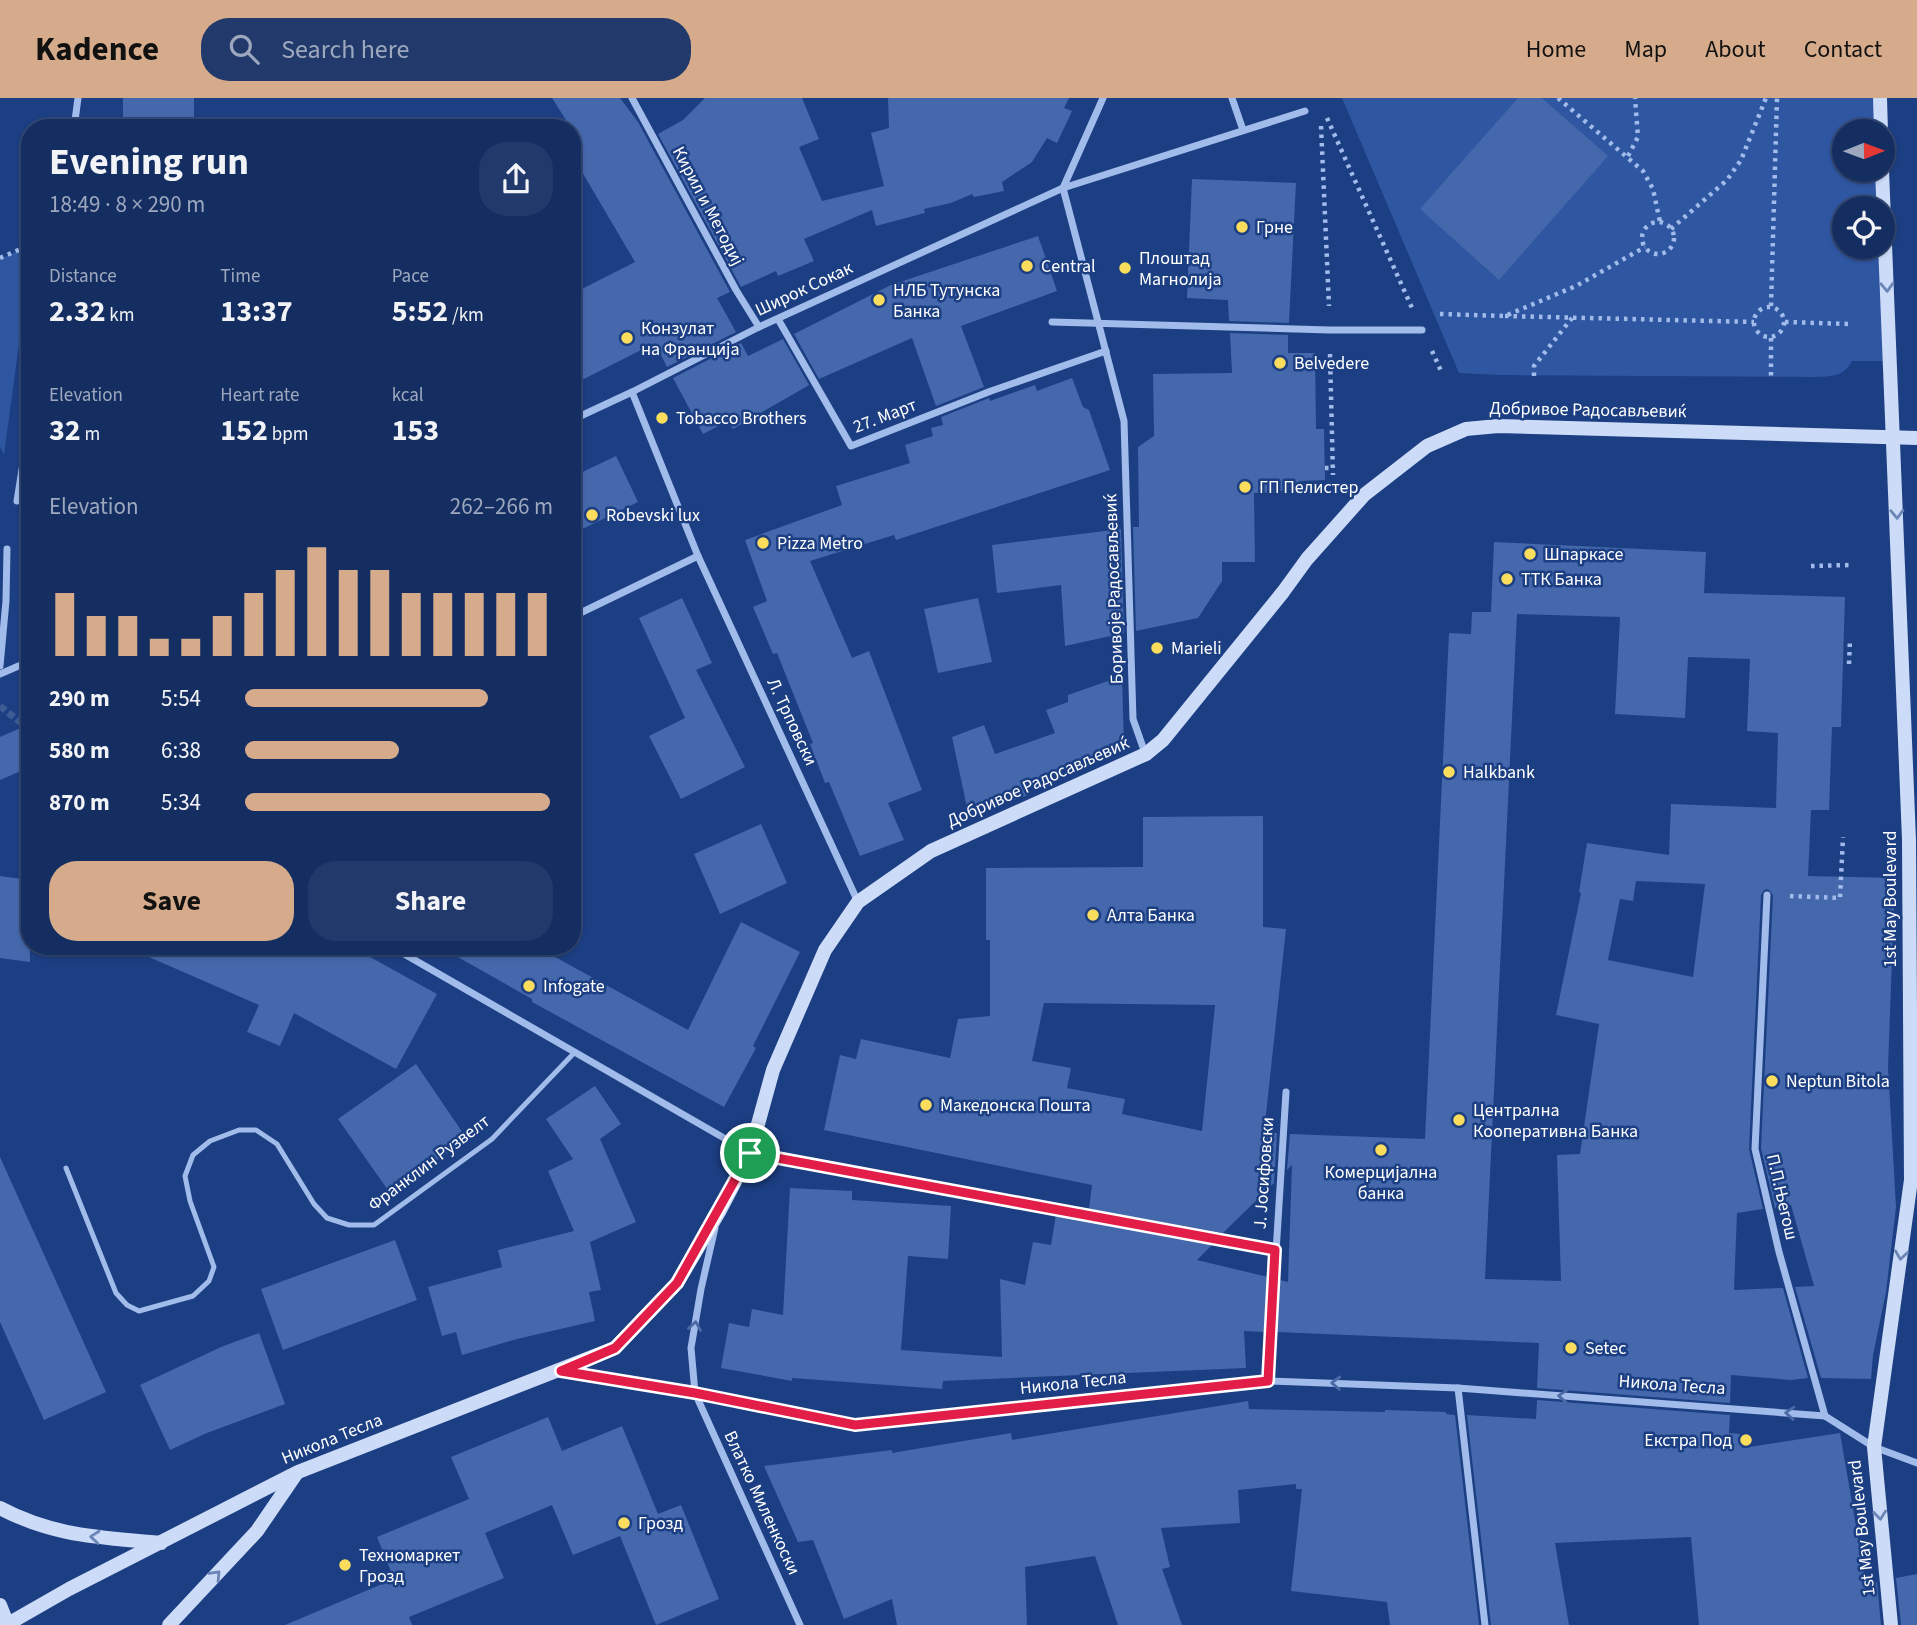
<!DOCTYPE html>
<html lang="en">
<head>
<meta charset="utf-8">
<style>
  :root { --surface:#152e62; --page:#223a6b; --text:#f1f3f6; --muted:#9da8be; --line:#344a77; --accent:#d6ab8b }
  body { margin:0; font-family:"Source Sans 3",sans-serif; background:var(--page); color:var(--text); height:100vh; display:flex; flex-direction:column; font-size:26px; white-space:nowrap }
  * { box-sizing:border-box; margin:0 }
  p { font-size:23px; color:var(--muted) }
  .icon { flex:none; width:38px; height:38px; fill:none; stroke:currentColor; stroke-width:2; stroke-linecap:round; stroke-linejoin:round }
  .map { position:relative; flex:1; overflow:hidden }
  .panel { position:absolute; left:21px; top:21px; width:560px; height:836px; display:flex; flex-direction:column; background:var(--surface); border-radius:28px; box-shadow:0 2px 5px #0004,0 0 0 2px var(--line) }
  .panel>* { flex:none }
  .needle { width:46px; rotate:89deg }
  .buttons { position:absolute; left:1832px; top:21px; display:grid; gap:14px }
  .buttons a { display:grid; place-items:center; width:63px; height:63px; border-radius:50%; background:var(--surface); box-shadow:0 2px 5px #0004,0 0 0 2px var(--line); font-size:35px }
  .pin { position:absolute; display:grid; place-items:center; width:60px; height:60px; color:#fff; margin:-30px; border:4px solid #fff; border-radius:50%; box-shadow:0 2px 7px #0007 }
  .round { display:grid; place-items:center; flex:none; width:74px; height:74px; border-radius:28px; background:var(--page) }
  .summary { display:flex; align-items:center; justify-content:space-between; height:119px; padding:0 28px }
  h1 { font-size:38px; font-weight:700; line-height:52px }
  .figures { display:grid; grid-template-columns:repeat(3,1fr); gap:10px; height:119px; padding:7px 28px }
  .figures div { display:grid; align-content:center }
  .figures b { font-size:30px; font-weight:700 }
  .figures small { font-size:19px; font-weight:400 }
  .figures p { font-size:19px }
  .chart { height:196px; padding:14px 28px }
  .chart p { display:flex; justify-content:space-between }
  .chart svg { width:100%; height:126px; margin-top:7px; stroke:var(--accent); stroke-width:6 }
  .button { display:flex; gap:14px; margin-top:auto; padding:14px 28px }
  .button a { flex:1; height:80px; border-radius:28px; background:var(--accent); color:#111; font-size:28px; font-weight:700; line-height:80px; text-align:center }
  .button a+a { background:var(--page); color:var(--text) }
  ul { padding:0 28px; list-style:none; font-size:23px }
  li { display:grid; grid-template-columns:112px 84px 1fr; align-items:center; height:52px }
  li i { height:18px; border-radius:9px; background:var(--accent) }
  header { display:flex; align-items:center; gap:42px; box-sizing:border-box; height:98px; padding:0 35px; background:var(--accent); color:#111 }
  header strong { font-size:33px }
  nav { display:flex; gap:38px; margin-inline-start:auto; font-size:24px }
  .search { width:490px; height:63px; background:var(--page); display:flex; align-items:center; gap:18px; box-sizing:border-box; padding:0 24px; border-radius:28px; color:var(--muted); font-size:26px }
  .map>svg:first-child { display:block }
</style>
</head>
<body>
<header>
<strong>Kadence</strong>
<div class="search"><svg class="icon" aria-label="search" viewBox="0 0 24 24"><circle cx="10" cy="10" r="6"/><path d="M15 15l6 6"/></svg>Search here</div>
<nav><a>Home</a><a>Map</a><a>About</a><a>Contact</a></nav>
</header>
<div class="map">
<svg width="1917" height="1527" viewBox="0 0 1917 1527">
  <rect width="100%" height="100%" fill="#1c3e82"/>
  <g fill="#2f56a1" fill-rule="evenodd">
    <path d="M1342,0H1880L1881,33H1844V72H1882L1890,263H1852C1844,278 1834,278 1818,279L1498,277L1459,275ZM1844,110H1883V149H1844Z"/>
    <polygon points="30,147 30,164 4,357 0,349 0,161"/>
  </g>
  <g fill="#4468ab" fill-rule="evenodd">
    <rect x="123" y="0" width="71" height="30"/>
    <polygon points="552,0 620,0 638,24 730,194 717,200 736,234 667,269 655,245 572,287 572,196 635,164 575,62 576,61 572,55 572,30 555,29 566,22"/>
    <polygon points="705,0 802,0 819,41 799,49 822,103 884,88 871,35 889,30 888,0 1069,0 1064,10 1072,13 1057,45 1047,40 1032,64 1002,84 1004,93 974,99 972,96 951,105 924,111 925,115 876,128 872,112 804,141 814,163 778,178 776,173 741,189 658,36 683,22"/>
    <polygon points="1518,0 1542,0 1608,58 1499,182 1420,111"/>
    <polygon points="1192,81 1296,85 1289,225 1229,223 1228,202 1187,200"/>
    <polygon points="1038,138 1057,193 961,228 984,289 936,308 912,240 819,281 794,236 891,187"/>
    <polygon points="1230,235 1288,237 1288,255 1315,255 1316,331 1324,331 1325,382 1301,383 1280,394 1254,395 1255,464 1222,464 1222,483 1198,520 1136,533 1133,429 1139,429 1138,349 1154,338 1153,276 1232,275"/>
    <polygon points="783,241 809,287 733,331 728,323 703,336 673,280 741,245 748,258"/>
    <polygon points="1072,280 1083,309 1089,312 1110,372 896,442 894,437 810,463 852,560 869,553 922,692 888,705 904,742 860,758 829,684 825,685 810,646 813,645 777,555 773,556 753,509 767,503 745,442 842,407 836,388 910,365 905,347 933,338 931,330 943,327 941,319 989,300 990,303 1035,287 1037,293"/>
    <polygon points="616,358 638,404 572,436 572,379"/>
    <polygon points="1121,431 1124,535 1065,548 1061,487 997,495 992,447"/>
    <path d="M1494,444L1706,454L1704,495L1845,499L1841,629H1832L1829,712H1811L1808,778L1895,780L1888,969L1896,1109L1886,1194L1873,1257L1871,1281L1821,1280L1795,1189L1814,1188L1791,1107L1775,1110L1761,1050L1773,797L1768,791L1764,792L1761,797L1749,1051L1763,1111L1737,1115L1734,1192L1783,1190L1808,1280L1791,1282L1731,1277L1730,1305L1537,1290L1539,1245L1277,1234L1280,1182L1288,1184L1292,1067L1287,1072L1290,1036L1425,1041L1449,535L1471,536L1472,514H1491ZM1517,516L1620,519L1615,616L1685,620L1688,559L1750,561L1747,633L1778,635L1776,710L1671,706L1669,757L1587,745L1579,794L1581,795L1556,917L1599,926L1580,1056L1557,1057L1561,1183L1485,1181ZM1636,783L1705,786L1693,879L1608,862L1620,801L1633,803Z"/>
    <polygon points="682,500 712,565 696,572 745,669 681,701 649,638 685,620 639,520"/>
    <polygon points="978,500 992,564 938,575 924,511"/>
    <polygon points="1122,578 1124,647 1023,685 1028,697 969,719 952,639 984,627 995,656 1055,635 1046,612 1068,604 1068,597"/>
    <polygon points="30,626 30,669 0,682 0,639"/>
    <path d="M1263,718V829L1286,831L1264,1035H1277L1274,1085L1223,1135L1089,1111L1092,1087L824,1032L840,957L856,961L861,941L950,960L958,921L990,918V842H986V770L1143,769V719ZM1044,905L1215,907L1202,1033L1122,1016L1125,1001L1067,990L1071,970L1032,963Z"/>
    <polygon points="761,726 787,785 720,816 694,756"/>
    <polygon points="0,778 30,782 30,864 0,860"/>
    <polygon points="741,824 800,854 753,948 756,950 724,1009 532,904 532,901 440,849 537,849 688,932"/>
    <polygon points="126,849 352,849 437,896 396,971 294,915 280,948 247,934 259,907"/>
    <polygon points="416,966 467,1041 390,1095 338,1021"/>
    <polygon points="595,988 621,1026 600,1041 636,1124 590,1144 601,1192 589,1194 595,1223 517,1241 462,1257 456,1234 442,1238 428,1189 502,1169 498,1152 574,1133 548,1073 573,1061 546,1021"/>
    <polygon points="0,1059 106,1294 44,1322 0,1224"/>
    <polygon points="790,1090 852,1093 852,1102 951,1108 948,1161 908,1158 901,1252 1002,1259 1000,1181 1025,1187 1033,1144 1051,1147 1056,1117 1213,1146 1197,1162 1268,1179 1265,1234 1244,1233 1246,1270 943,1283 942,1291 792,1280 792,1283 721,1270 729,1225 749,1229 752,1211 783,1217"/>
    <polygon points="395,1142 417,1202 283,1252 261,1191"/>
    <polygon points="259,1235 285,1306 207,1335 170,1352 140,1287 221,1249"/>
    <polygon points="1537,1302 1730,1317 1729,1335 1752,1337 1742,1350 1840,1335 1866,1486 1877,1484 1881,1527 1699,1527 1691,1439 1555,1445 1569,1527 1491,1527 1467,1317 1536,1321"/>
    <polygon points="1248,1303 1249,1311 1385,1314 1385,1312 1446,1314 1446,1316 1455,1317 1479,1527 1390,1527 1387,1504 1291,1493 1302,1391 1296,1391 1296,1386 1238,1392 1240,1425 1161,1430 1170,1469 1162,1471 1182,1527 1118,1527 1095,1458 1025,1469 1027,1527 897,1527 892,1501 844,1521 813,1442 798,1444 764,1368 892,1352 892,1355 1011,1335 1012,1342"/>
    <polygon points="548,1319 562,1353 622,1328 658,1416 681,1407 719,1501 656,1527 620,1438 573,1457 552,1407 485,1435 504,1480 409,1519 412,1527 285,1527 394,1481 377,1439 469,1401 451,1359"/>
    <polygon points="1917,1476 1917,1527 1901,1527 1896,1480"/>
  </g>
  <g fill="none" stroke-linecap="round" stroke-linejoin="round">
    <polyline stroke="#3e5b95" stroke-width="7" stroke-dasharray="7 3.5" stroke-linecap="butt" points="0,608 30,632"/>
    <g stroke="#a1bbea" stroke-width="4.5" stroke-dasharray="3.5 5" stroke-linecap="butt">
      <polyline points="1558,0 1643,73 1653,91 1660,124"/>
      <polyline points="1327,20 1412,210"/>
      <polyline points="1321,28 1329,208"/>
      <polyline points="1628,58 1638,39 1635,0"/>
      <circle cx="1658" cy="140" r="16"/>
      <polyline points="1671,131 1727,82 1741,62 1766,0"/>
      <polyline points="0,160 30,147"/>
      <polyline points="1771,208 1777,0"/>
      <circle cx="1769" cy="224" r="15"/>
      <polyline points="1440,216 1505,218 1576,188 1645,149"/>
      <polyline points="1505,218 1754,224"/>
      <polyline points="1785,224 1851,226"/>
      <polyline points="1771,240 1771,279"/>
      <polyline points="1432,253 1441,273"/>
      <polyline points="1330,256 1333,377"/>
      <polyline points="1534,278 1534,268 1572,220"/>
      <polyline points="1325,370 1333,370"/>
      <polyline points="1811,468 1850,467"/>
      <polyline points="1849,566 1850,541"/>
      <polyline points="1790,798 1840,800 1843,739"/>
    </g>
    <polyline stroke="#a1bbea" stroke-width="5" points="66,1070 116,1195 127,1207 139,1213 193,1198 209,1183 214,1169 190,1103 185,1078 193,1057 210,1043 239,1032 256,1032 277,1046 314,1106 327,1120 349,1127 374,1127 492,1041 575,954"/>
    <g stroke="#a1bbea" stroke-width="7">
      <polyline points="632,0 736,192 759,229"/>
      <polyline points="1103,0 1063,90 1124,323 1133,621 1145,655"/>
      <polyline points="1232,0 1243,32"/>
      <polyline points="74,30 78,0"/>
      <polyline points="778,221 851,348 991,293 1106,253"/>
      <polyline points="1052,224 1329,232 1422,232"/>
      <polyline points="632,294 698,458 858,804"/>
      <polyline points="572,322 632,294 759,229 1063,90 1305,13"/>
      <polyline points="17,403 30,321"/>
      <polyline points="572,519 698,458"/>
      <polyline points="0,568 6,503 7,451"/>
      <polyline points="0,576 30,563"/>
      <polyline points="1767,797 1755,1051 1779,1154 1825,1318"/>
      <polyline points="392,849 750,1055 1274,1151"/>
      <polyline points="715,1130 701,1191 691,1250 695,1295 800,1527"/>
      <polyline points="565,1274 695,1295 855,1327 1268,1283 1458,1290 1825,1318 1874,1349 1917,1365"/>
      <polyline points="1268,1283 1286,994"/>
      <polyline points="1458,1290 1485,1527"/>
    </g>
    <g stroke="#ccdbf7" stroke-width="14">
      <polyline points="1880,0 1881,33"/>
      <polyline points="1882,72 1909,742 1911,1082 1874,1349 1891,1527"/>
      <path d="M0,1410C55,1439 101,1439 161,1445"/>
      <polyline points="0,1507 8,1527"/>
      <polyline points="6,1527 69,1491 298,1374 615,1250 677,1185 719,1114 750,1055 773,972 825,852 858,804 931,753 1146,656 1163,642 1283,494 1307,461 1364,397 1427,348 1466,331 1498,328 1917,340"/>
      <polyline points="169,1527 257,1433 296,1376"/>
    </g>
  </g>
  <defs><path id="oneway-chevron" d="M-2-3.5L2.5 0L-2 3.5" fill="none" stroke-width="1.6" stroke-linecap="round" stroke-linejoin="round" transform="scale(1.75)"/></defs>
  <g stroke="#6b85b7">
    <use href="#oneway-chevron" transform="translate(1887 189) rotate(88)"/>
    <use href="#oneway-chevron" transform="translate(1897 416) rotate(88)"/>
    <use href="#oneway-chevron" transform="translate(1901 1157) rotate(98)"/>
    <use href="#oneway-chevron" transform="translate(1880 1417) rotate(84)"/>
    <use href="#oneway-chevron" transform="translate(95 1439) rotate(-175)"/>
    <use href="#oneway-chevron" transform="translate(216 1477) rotate(-47)"/>
  </g>
  <g stroke="#4b6aa6">
    <use href="#oneway-chevron" transform="translate(695 1228) rotate(-81)"/>
    <use href="#oneway-chevron" transform="translate(1336 1285) rotate(-178)"/>
    <use href="#oneway-chevron" transform="translate(1563 1298) rotate(-176)"/>
    <use href="#oneway-chevron" transform="translate(1790 1315) rotate(-176)"/>
  </g>
  <g fill="none" stroke-linecap="round" stroke-linejoin="round">
    <defs>
      <polygon id="route" points="750,1055 1275,1152 1268,1283 855,1327 695,1295 561,1273 615,1250 677,1185"/>
    </defs>
    <use href="#route" stroke="#fff" stroke-width="14"/>
    <use href="#route" stroke="#e11d48" stroke-width="9"/>
  </g>
  <g fill="#fbdd5e" stroke="#1c3e82" stroke-width="2.5">
    <circle cx="1242" cy="129" r="7"/>
    <circle cx="1027" cy="168" r="7"/>
    <circle cx="1125" cy="170" r="7"/>
    <circle cx="879" cy="202" r="7"/>
    <circle cx="627" cy="240" r="7"/>
    <circle cx="1280" cy="265" r="7"/>
    <circle cx="662" cy="320" r="7"/>
    <circle cx="1245" cy="389" r="7"/>
    <circle cx="592" cy="417" r="7"/>
    <circle cx="763" cy="445" r="7"/>
    <circle cx="1530" cy="456" r="7"/>
    <circle cx="1507" cy="481" r="7"/>
    <circle cx="1157" cy="550" r="7"/>
    <circle cx="1449" cy="674" r="7"/>
    <circle cx="1093" cy="817" r="7"/>
    <circle cx="529" cy="888" r="7"/>
    <circle cx="1772" cy="983" r="7"/>
    <circle cx="926" cy="1007" r="7"/>
    <circle cx="1459" cy="1022" r="7"/>
    <circle cx="1381" cy="1052" r="7"/>
    <circle cx="1571" cy="1250" r="7"/>
    <circle cx="1746" cy="1342" r="7"/>
    <circle cx="624" cy="1425" r="7"/>
    <circle cx="345" cy="1467" r="7"/>
  </g>
  <g text-anchor="middle" dominant-baseline="central" stroke-width="5" stroke-linejoin="round" paint-order="stroke">
    <g font-size="18" fill="#fff" stroke="#1c3e82">
      <text transform="translate(708 108) rotate(62)">Кирил и Методиј</text>
      <text transform="translate(804 191) rotate(-25)">Широк Сокак</text>
      <text transform="translate(1588 312) rotate(1)">Добривое Радосављевиќ</text>
      <text transform="translate(885 318) rotate(-21)">27. Март</text>
      <text transform="translate(1114 491) rotate(-92)">Боривоје Радосављевиќ</text>
      <text transform="translate(792 624) rotate(65)">Л. Трповски</text>
      <text transform="translate(1038 684) rotate(-24)">Добривое Радосављевиќ</text>
      <text transform="translate(1890 801) rotate(-90)">1st May Boulevard</text>
      <text transform="translate(429 1065) rotate(-37)">Франклин Рузвелт</text>
      <text transform="translate(1264 1075) rotate(-86)">Ј. Јосифовски</text>
      <text transform="translate(1782 1099) rotate(77)">П.П.Његош</text>
      <text transform="translate(1073 1285) rotate(-6)">Никола Тесла</text>
      <text transform="translate(1672 1287) rotate(4)">Никола Тесла</text>
      <text transform="translate(332 1341) rotate(-22)">Никола Тесла</text>
      <text transform="translate(762 1405) rotate(65)">Влатко Миленкоски</text>
      <text transform="translate(1862 1430) rotate(-96)">1st May Boulevard</text>
    </g>
    <g font-size="18" fill="#fff" stroke="#1c3e82" text-anchor="start">
      <text x="1256" y="129">Грне</text>
      <text x="1139" y="160">Плоштад<tspan x="1139" dy="21">Магнолија</tspan></text>
      <text x="1041" y="168">Central</text>
      <text x="893" y="192">НЛБ Тутунска<tspan x="893" dy="21">Банка</tspan></text>
      <text x="641" y="230">Конзулат<tspan x="641" dy="21">на Франција</tspan></text>
      <text x="1294" y="265">Belvedere</text>
      <text x="676" y="320">Tobacco Brothers</text>
      <text x="1259" y="389">ГП Пелистер</text>
      <text x="606" y="417">Robevski lux</text>
      <text x="777" y="445">Pizza Metro</text>
      <text x="1544" y="456">Шпаркасе</text>
      <text x="1521" y="481">ТТК Банка</text>
      <text x="1171" y="550">Marieli</text>
      <text x="1463" y="674">Halkbank</text>
      <text x="1107" y="817">Алта Банка</text>
      <text x="543" y="888">Infogate</text>
      <text x="1786" y="983">Neptun Bitola</text>
      <text x="940" y="1007">Македонска Пошта</text>
      <text x="1473" y="1012">Централна<tspan x="1473" dy="21">Кооперативна Банка</tspan></text>
      <text x="1381" y="1074" text-anchor="middle">Комерцијална<tspan x="1381" dy="21">банка</tspan></text>
      <text x="1585" y="1250">Setec</text>
      <text x="1732" y="1342" text-anchor="end">Екстра Под</text>
      <text x="638" y="1425">Грозд</text>
      <text x="359" y="1457">Техномаркет<tspan x="359" dy="21">Грозд</tspan></text>
    </g>
  </g>
</svg>
<div class="buttons">
<a><svg class="needle" viewBox="-14 -14 28 28"><path d="M0-13l5 13h-10z" fill="#e53935"/><path d="M0 13l5-13h-10z" fill="#9da8be"/></svg></a>
<a><svg class="icon" aria-label="locate" viewBox="0 0 24 24"><circle cx="12" cy="12" r="6"/><path d="M12 2v4M12 18v4M2 12h4M18 12h4"/></svg></a>
</div>
<div class="pin" style="left:750px;top:1055px;background:#1e9e55"><svg class="icon" aria-label="arrive" viewBox="0 0 24 24"><path d="M6 21V4h12l-3 4 3 4H6"/></svg></div>
<section class="panel">
<div class="summary"><div><h1>Evening run</h1><p>18:49 · 8 × 290 m</p></div><a class="round"><svg class="icon" aria-label="share" viewBox="0 0 24 24"><path d="M12 15V3M7 8l5-5 5 5M5 13v7h14v-7"/></svg></a></div>
<div class="figures">
<div><p>Distance</p><b>2.32<small> km</small></b></div>
<div><p>Time</p><b>13:37</b></div>
<div><p>Pace</p><b>5:52<small> /km</small></b></div>
</div>
<div class="figures">
<div><p>Elevation</p><b>32<small> m</small></b></div>
<div><p>Heart rate</p><b>152<small> bpm</small></b></div>
<div><p>kcal</p><b>153</b></div>
</div>
<div class="chart"><p><span>Elevation</span>262–266 m</p>
<svg viewBox="0 0 160 44" preserveAspectRatio="none"><path d="M5 44V22M15 44V30M25 44V30M35 44V38M45 44V38M55 44V30M65 44V22M75 44V14M85 44V6M95 44V14M105 44V14M115 44V22M125 44V22M135 44V22M145 44V22M155 44V22"/></svg>
</div>
<ul>
<li><b>290 m</b>5:54<i style="width:79%"></i></li>
<li><b>580 m</b>6:38<i style="width:50%"></i></li>
<li><b>870 m</b>5:34<i style="width:99%"></i></li>
</ul>
<div class="button"><a>Save</a><a>Share</a></div>
</section>
</div>
</body>
</html>
